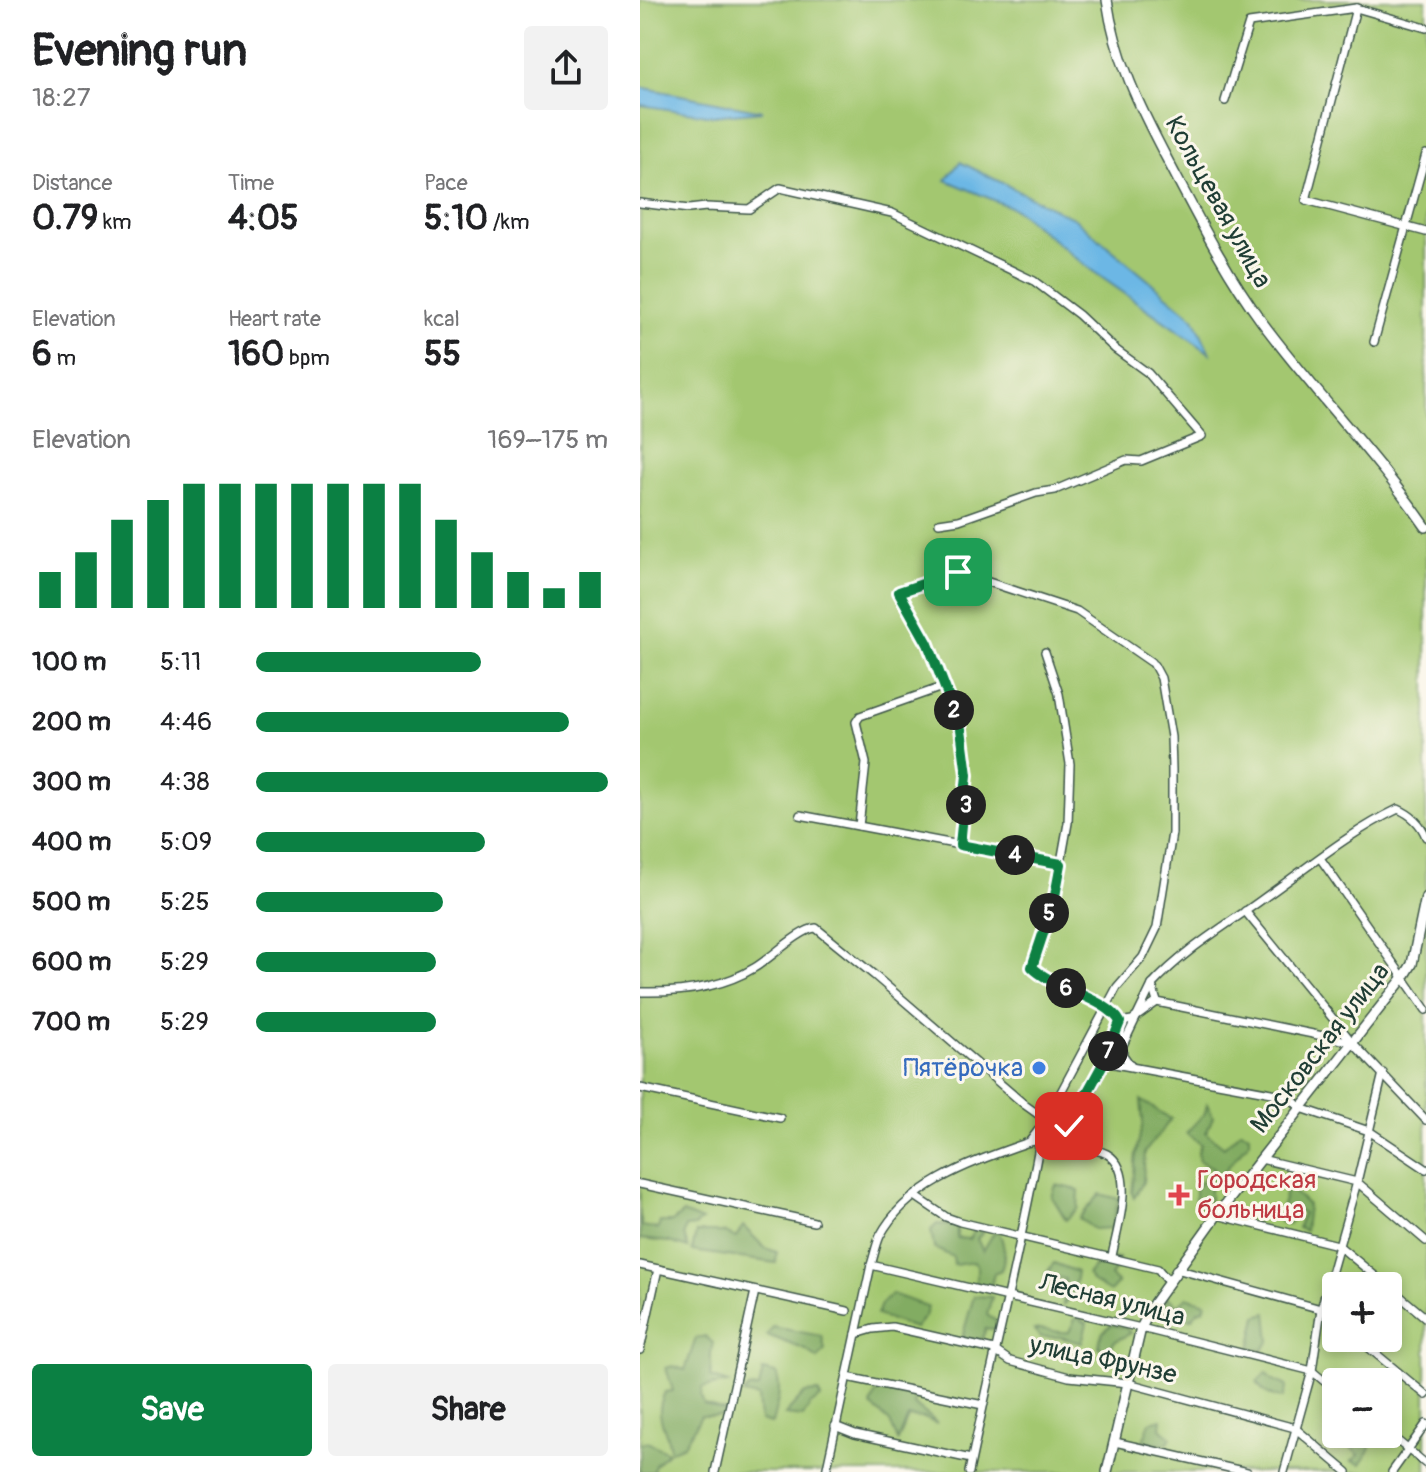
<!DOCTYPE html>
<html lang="en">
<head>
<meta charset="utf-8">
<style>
  :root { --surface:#fff; --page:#f2f2f2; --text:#202124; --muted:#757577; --accent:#0b8043 }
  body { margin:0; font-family:Pangolin,sans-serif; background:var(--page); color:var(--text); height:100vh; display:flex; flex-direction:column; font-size:30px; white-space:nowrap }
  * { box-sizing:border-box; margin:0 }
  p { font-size:26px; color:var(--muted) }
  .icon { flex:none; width:44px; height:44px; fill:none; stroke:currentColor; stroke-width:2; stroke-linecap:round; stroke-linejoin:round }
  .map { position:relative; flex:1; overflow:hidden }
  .details { display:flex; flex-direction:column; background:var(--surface); width:640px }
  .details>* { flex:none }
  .fabs { position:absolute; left:682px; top:1272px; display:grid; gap:16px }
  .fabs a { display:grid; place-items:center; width:80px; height:80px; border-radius:8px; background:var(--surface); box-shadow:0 4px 12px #0003; font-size:40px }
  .pin { position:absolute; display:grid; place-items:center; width:68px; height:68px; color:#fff; margin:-34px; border-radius:16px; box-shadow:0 4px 12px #0006 }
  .km { position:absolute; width:40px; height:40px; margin:-20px; border-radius:50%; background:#222; color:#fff; font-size:22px; line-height:40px; text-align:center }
  .round { display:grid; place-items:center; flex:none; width:84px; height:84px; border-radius:8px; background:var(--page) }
  .overview { display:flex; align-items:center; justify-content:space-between; height:136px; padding:0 32px }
  h1 { font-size:44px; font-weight:800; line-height:60px }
  .metrics { display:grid; grid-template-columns:repeat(3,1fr); gap:12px; height:136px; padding:8px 32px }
  .metrics div { display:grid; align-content:center }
  .metrics b { font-size:34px; font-weight:800 }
  .metrics small { font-size:22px; font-weight:400 }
  .metrics p { font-size:22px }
  .chart { height:224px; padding:16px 32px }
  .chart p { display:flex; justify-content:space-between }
  .chart svg { width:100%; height:144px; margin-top:8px; stroke:var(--accent); stroke-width:6 }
  .primary-button { display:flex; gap:16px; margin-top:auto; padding:16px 32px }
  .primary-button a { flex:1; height:92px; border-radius:8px; background:var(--accent); color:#fff; font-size:32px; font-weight:800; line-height:92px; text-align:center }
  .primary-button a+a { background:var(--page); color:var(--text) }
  ul { padding:0 32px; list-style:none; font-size:26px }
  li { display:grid; grid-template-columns:128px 96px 1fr; align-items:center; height:60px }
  li i { height:20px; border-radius:10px; background:var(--accent) }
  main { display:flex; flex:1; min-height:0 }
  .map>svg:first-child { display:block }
</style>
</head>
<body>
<main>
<section class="details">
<div class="overview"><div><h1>Evening run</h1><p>18:27</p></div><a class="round"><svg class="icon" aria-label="share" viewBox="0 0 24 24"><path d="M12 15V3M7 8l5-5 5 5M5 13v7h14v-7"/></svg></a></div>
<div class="metrics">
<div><p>Distance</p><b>0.79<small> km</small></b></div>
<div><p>Time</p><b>4:05</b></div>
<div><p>Pace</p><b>5:10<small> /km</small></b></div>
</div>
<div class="metrics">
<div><p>Elevation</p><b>6<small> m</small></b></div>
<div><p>Heart rate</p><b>160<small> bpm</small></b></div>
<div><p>kcal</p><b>55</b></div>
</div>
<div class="chart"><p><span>Elevation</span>169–175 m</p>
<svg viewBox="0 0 160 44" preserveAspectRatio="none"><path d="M5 44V33M15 44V27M25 44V17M35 44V11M45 44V6M55 44V6M65 44V6M75 44V6M85 44V6M95 44V6M105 44V6M115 44V17M125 44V27M135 44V33M145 44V38M155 44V33"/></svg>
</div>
<ul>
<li><b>100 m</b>5:11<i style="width:64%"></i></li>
<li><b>200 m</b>4:46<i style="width:89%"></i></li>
<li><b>300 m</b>4:38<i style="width:100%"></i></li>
<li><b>400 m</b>5:09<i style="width:65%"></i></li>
<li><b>500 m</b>5:25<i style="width:53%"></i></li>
<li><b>600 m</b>5:29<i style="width:51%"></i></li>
<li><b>700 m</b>5:29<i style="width:51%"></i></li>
</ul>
<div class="primary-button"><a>Save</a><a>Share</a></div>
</section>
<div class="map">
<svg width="786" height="1472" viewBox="0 0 786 1472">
  <rect width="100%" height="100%" fill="#fbf7ec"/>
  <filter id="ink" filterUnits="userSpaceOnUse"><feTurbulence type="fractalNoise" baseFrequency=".0125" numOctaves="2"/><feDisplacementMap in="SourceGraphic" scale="16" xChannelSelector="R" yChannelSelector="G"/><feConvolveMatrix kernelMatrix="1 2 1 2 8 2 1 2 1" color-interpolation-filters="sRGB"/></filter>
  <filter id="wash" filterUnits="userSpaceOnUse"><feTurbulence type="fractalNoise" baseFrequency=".006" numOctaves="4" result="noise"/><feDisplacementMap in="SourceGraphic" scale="32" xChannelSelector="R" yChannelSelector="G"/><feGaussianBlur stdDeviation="1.8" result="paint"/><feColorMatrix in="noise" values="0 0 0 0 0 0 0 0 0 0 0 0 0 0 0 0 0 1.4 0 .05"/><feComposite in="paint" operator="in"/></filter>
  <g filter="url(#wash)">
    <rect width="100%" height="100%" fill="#f0dfbf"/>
    <path fill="#a3c770" stroke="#618252" stroke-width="2" fill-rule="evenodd" d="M0,0H786V1472H0ZM696,1286H748V1338H696ZM696,1382H748V1434H696Z"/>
    <g fill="#82ac62" stroke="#50744b" stroke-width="2">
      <polygon points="501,1100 531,1119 505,1152 503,1182 494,1198 492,1193 496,1154 503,1122"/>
      <polygon points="567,1104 573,1117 566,1133 584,1147 601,1131 609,1134 609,1142 570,1188 570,1206 555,1206 555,1188 574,1168 559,1161 558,1151 561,1144 546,1133 565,1113"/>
      <polygon points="416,1185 439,1190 438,1208 426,1220 412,1197"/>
      <path d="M647,1186L668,1205L665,1231L658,1228L663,1213L656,1209L654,1219L648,1225L640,1222C639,1210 645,1199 647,1186Z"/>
      <polygon points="460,1194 479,1199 472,1228 454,1229 439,1218"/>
      <polygon points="43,1213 62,1221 55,1226 46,1227 44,1235 48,1248 29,1242 0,1239 0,1215 2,1226 18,1229 20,1222 32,1222"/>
      <path d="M297,1224L317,1226V1238L329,1239L335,1228L343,1232L337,1239L343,1251L356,1229C365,1239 366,1258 361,1270L354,1273L351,1286L335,1283L338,1268L334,1262L314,1265L313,1257L294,1248L291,1230Z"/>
      <polygon points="103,1226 125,1248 137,1252 136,1263 52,1251 56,1232 83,1232 96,1238"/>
      <path d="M479,1258L478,1265L470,1276L478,1283L470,1292L453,1282L447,1274C457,1263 464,1259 479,1258Z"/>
      <polygon points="414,1263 437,1272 433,1296 423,1305 425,1279 405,1275"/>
      <polygon points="252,1294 288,1307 285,1316 275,1328 237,1315 241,1304"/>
      <polygon points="334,1296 352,1297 347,1315 356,1321 359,1330 346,1328 342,1339 327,1339 323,1334"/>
      <polygon points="527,1297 538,1305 547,1297 566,1303 564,1309 558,1311 551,1319 521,1311"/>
      <polygon points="627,1313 630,1341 623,1350 610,1349 617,1316"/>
      <path d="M436,1317L447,1323L442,1343L420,1337H400L394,1330C411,1327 415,1334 429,1332Z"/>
      <path d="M472,1325L484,1327L491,1333L474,1342L468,1353L459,1347C460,1336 462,1330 472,1325Z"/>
      <polygon points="133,1327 182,1336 185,1350 178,1359 166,1350 127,1335"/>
      <path d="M65,1336L73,1343C69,1355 72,1364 70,1377L88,1383L62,1388L61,1396L64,1405L85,1411L83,1416H61L44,1445L30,1451C28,1426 12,1419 25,1392L33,1391L26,1368L33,1366L45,1370L56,1338Z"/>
      <path d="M123,1370L136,1373C143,1391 136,1406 132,1424L120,1421L118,1397L103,1394L108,1389L119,1388Z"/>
      <path d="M626,1373L631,1379L647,1386L643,1398C630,1396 623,1393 617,1382Z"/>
      <path d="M246,1390L258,1395L268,1393L275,1397L274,1404C282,1413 289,1414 297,1424L284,1418L268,1417L258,1441L250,1422L231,1406L236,1392Z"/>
      <polygon points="178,1392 181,1398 170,1405 163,1417 145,1415 165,1393"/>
      <polygon points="522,1419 521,1428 531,1437 527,1444 503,1441 510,1422"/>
      <path d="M701,1434H727C736,1448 728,1452 721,1464L712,1461L719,1455L703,1441Z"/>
      <polygon points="7,1442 28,1452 15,1465 13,1472 0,1472 0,1444"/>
    </g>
    <g fill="#6cb7e5" stroke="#467a8c" stroke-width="2">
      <polygon points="0,87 122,111 73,116 0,105"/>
      <polygon points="320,162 435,219 554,318 570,353 451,270 375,209 306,180"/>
    </g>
  </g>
  <g filter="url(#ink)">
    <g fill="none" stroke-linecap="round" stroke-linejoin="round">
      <defs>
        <g id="minor">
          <polyline points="716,8 666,200 786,232"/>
          <polyline points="585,101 609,23 716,8 786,28"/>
          <polyline points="0,203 49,209 66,207 109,209 140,188 252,213 394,281 439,315 475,349 508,373 562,436 501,461 486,460 415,490 396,493 319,520 299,523"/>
          <polyline points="734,342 786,154"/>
          <polyline points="405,652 419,694 430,764 428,823 414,901 392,967 405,977 472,1010 480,1022 483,1055 491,1066"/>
          <polyline points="160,815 421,864"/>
          <polyline points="219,826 226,763 216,722 220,716 305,686"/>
          <polyline points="320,845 327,775 324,744 288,644 259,592 318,572 437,611 511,662"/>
          <polyline points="680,858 786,1010"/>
          <polyline points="605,911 712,1042 786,1120"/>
          <path d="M0,992C39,993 80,989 114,968C130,959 160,929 176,928L234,975L385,1105L406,1120"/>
          <polyline points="517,1002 712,1042"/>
          <polyline points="466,1060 482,1047 512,985"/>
          <polyline points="464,1062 648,1096 661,1108 729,1131 786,1169"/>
          <polyline points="0,1088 140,1118"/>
          <path d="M421,1134L430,1147C443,1149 456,1148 467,1154C497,1171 477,1229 472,1256"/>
          <polyline points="390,1141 406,1120 477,987 503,957 517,928 532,833 532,769 531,737 521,678 514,665"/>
          <polyline points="621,1159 717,1182 786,1241"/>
          <polyline points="0,1184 174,1222"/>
          <polyline points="275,1196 306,1217 320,1222 518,1269 528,1281"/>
          <polyline points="577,1215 698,1245 747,1286"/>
          <polyline points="0,1265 207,1311"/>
          <polyline points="231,1265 501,1328 672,1371 696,1391"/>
          <polyline points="536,1269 681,1309 696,1321"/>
          <polyline points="748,1286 786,1318"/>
          <polyline points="216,1334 233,1329 252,1327 354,1350 370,1361 429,1377 488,1383 655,1428 707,1472"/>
          <polyline points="717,1338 786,1395"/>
          <polyline points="0,1350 18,1269"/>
          <polyline points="207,1377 343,1405"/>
          <polyline points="195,1426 215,1434 331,1459"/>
          <polyline points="748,1433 786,1464"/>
          <polyline points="475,1442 607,1472"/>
          <polyline points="75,1472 115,1291"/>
          <path d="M186,1472L231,1265C234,1256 236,1245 240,1236C268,1183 333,1162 386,1143C398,1139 409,1142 420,1134C448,1114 467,1054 480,1022L492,1020L517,1002L512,985C545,949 586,926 624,898C668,867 710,832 758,809C772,815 781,824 786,837"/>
          <path d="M329,1472C352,1361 380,1252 400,1141"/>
          <polyline points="644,1472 672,1371 681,1309 717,1182 743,1073"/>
          <polyline points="752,1472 786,1424"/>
        </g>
        <g id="tertiary">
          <path d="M467,0C475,57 500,108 527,159C556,214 585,272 622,322C674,392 736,455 786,527"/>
          <polyline points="467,1472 501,1328 514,1303 577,1215 764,977 772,964 786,897"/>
        </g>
      </defs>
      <use href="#minor" stroke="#3e5549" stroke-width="10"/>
      <use href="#tertiary" stroke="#3e5549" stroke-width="12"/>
      <use href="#minor" stroke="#fff" stroke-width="7"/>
      <use href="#tertiary" stroke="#fff" stroke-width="9"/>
    </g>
  </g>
  <g fill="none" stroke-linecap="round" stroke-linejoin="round" filter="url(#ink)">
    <defs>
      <path id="route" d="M318,572L259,592L288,644L321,729L327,775L320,845L421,864L414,901L392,967C412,988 469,999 480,1022L464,1062L429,1126"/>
    </defs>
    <use href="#route" stroke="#fff" stroke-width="16"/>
    <use href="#route" stroke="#0b8043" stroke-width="10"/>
  </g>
  <circle fill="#3f7fe0" stroke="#fbf7ec" stroke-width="3" cx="399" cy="1068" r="8"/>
  <path fill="#e0444e" stroke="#fbf7ec" stroke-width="3" d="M535 1183h8v8h8v8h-8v8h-8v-8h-8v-8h8z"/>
  <g text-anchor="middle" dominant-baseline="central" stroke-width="6" stroke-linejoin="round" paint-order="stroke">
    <g font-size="26" fill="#1f3d34" stroke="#fbf7ec">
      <text transform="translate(578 202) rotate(61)">Кольцевая улица</text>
      <text transform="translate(680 1048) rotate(-52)">Московская улица</text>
      <text transform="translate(472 1300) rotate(14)">Лесная улица</text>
      <text transform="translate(463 1360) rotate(12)">улица Фрунзе</text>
    </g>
    <g font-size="26" fill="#366cbe" stroke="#fbf7ec" text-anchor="end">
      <text x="383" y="1068">Пятёрочка</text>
    </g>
    <g font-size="26" fill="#be3a42" stroke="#fbf7ec" text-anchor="start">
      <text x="557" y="1180">Городская<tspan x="557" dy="30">больница</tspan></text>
    </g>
  </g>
</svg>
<div class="fabs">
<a>+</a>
<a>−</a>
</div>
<div class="pin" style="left:318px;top:572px;background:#1e9e55"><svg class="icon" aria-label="arrive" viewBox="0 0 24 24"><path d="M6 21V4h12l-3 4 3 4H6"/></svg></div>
<div class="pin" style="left:429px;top:1126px;background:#d93025"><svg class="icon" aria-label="check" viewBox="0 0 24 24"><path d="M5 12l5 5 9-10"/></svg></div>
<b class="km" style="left:314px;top:710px">2</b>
<b class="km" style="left:326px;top:805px">3</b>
<b class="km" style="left:375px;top:855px">4</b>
<b class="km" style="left:409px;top:913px">5</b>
<b class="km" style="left:426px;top:988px">6</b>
<b class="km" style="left:468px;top:1051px">7</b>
</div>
</main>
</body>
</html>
